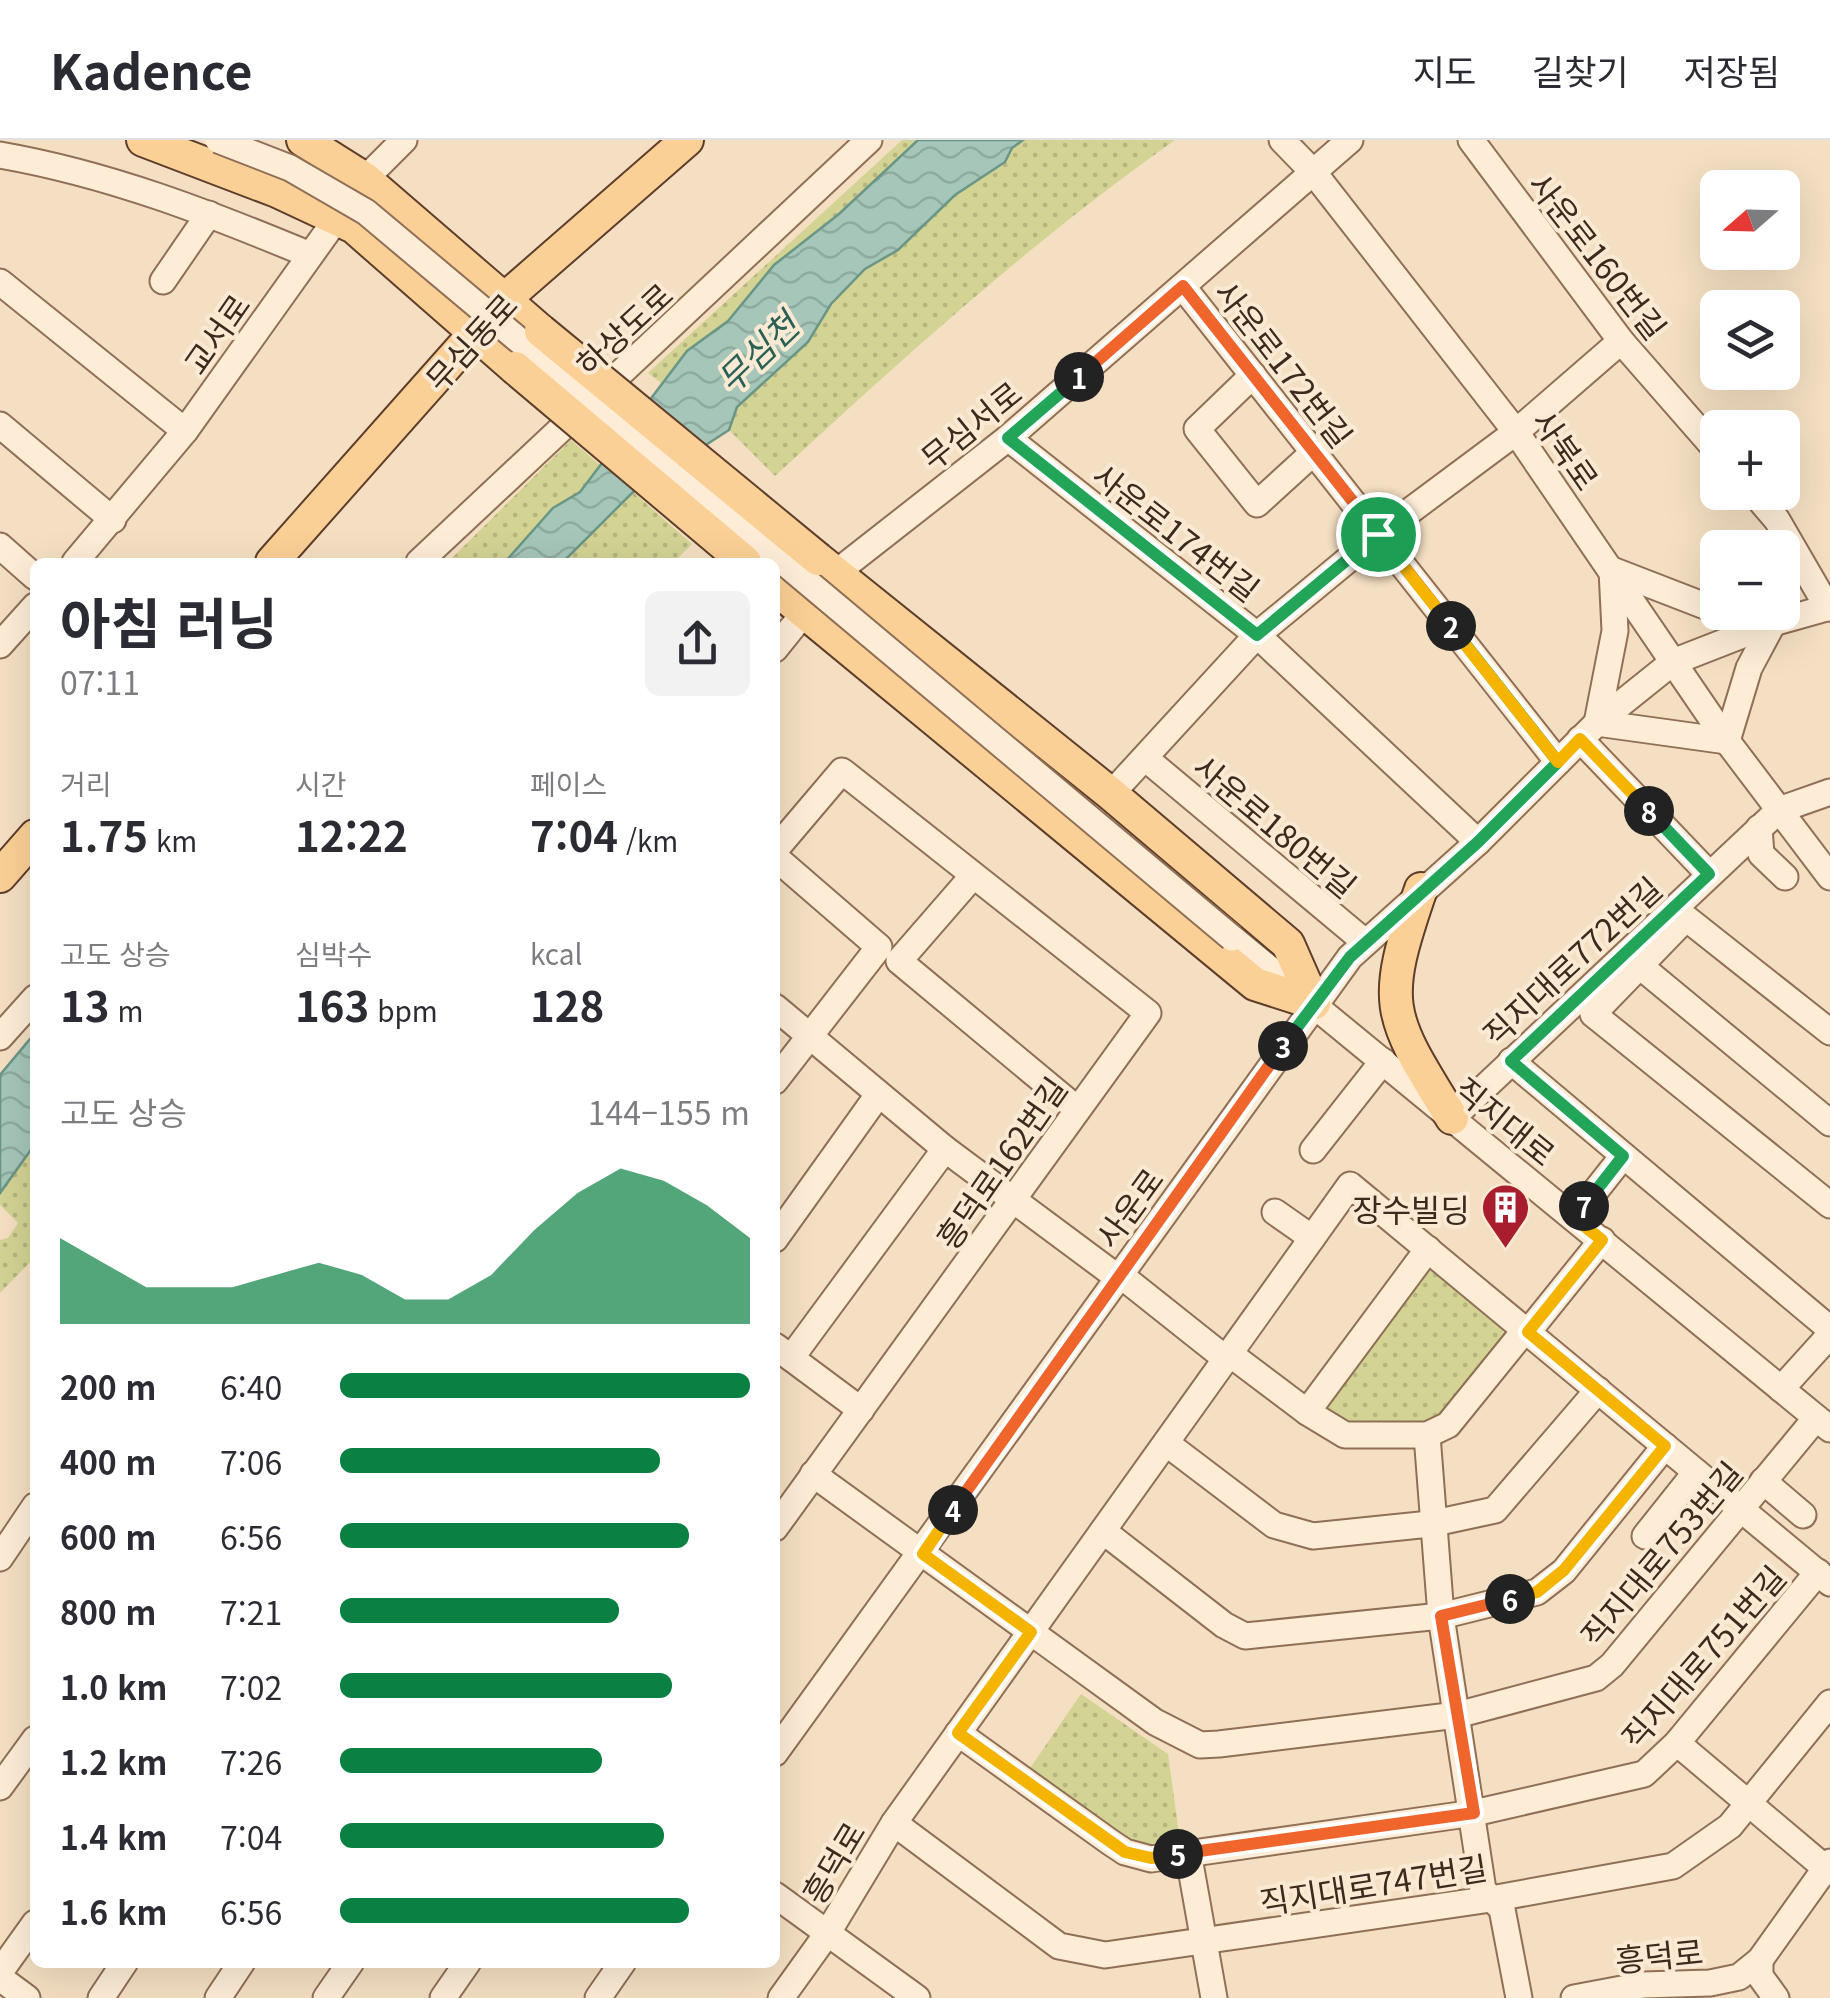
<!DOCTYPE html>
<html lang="ko">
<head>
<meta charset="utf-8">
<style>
  :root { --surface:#fff; --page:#f2f2f3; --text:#2b2b33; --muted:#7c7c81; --line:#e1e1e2; --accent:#0b8043 }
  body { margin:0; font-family:Georgia,"Noto Sans KR",serif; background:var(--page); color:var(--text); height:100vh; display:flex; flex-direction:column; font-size:38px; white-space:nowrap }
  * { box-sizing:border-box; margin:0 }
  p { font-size:32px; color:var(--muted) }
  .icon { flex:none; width:55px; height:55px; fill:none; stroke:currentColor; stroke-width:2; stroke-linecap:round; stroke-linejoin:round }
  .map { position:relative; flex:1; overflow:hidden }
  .drawer { position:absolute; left:30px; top:418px; width:750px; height:1410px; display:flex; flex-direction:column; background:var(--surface); border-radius:15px; box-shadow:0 10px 40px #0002 }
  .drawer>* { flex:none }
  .needle { width:65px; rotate:250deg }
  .fabs { position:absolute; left:1700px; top:30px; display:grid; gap:20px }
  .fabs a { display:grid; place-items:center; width:100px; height:100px; border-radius:15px; background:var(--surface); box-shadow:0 10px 40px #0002; font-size:50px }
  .pin { position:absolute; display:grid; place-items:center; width:85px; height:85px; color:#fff; margin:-42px; border:5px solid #fff; border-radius:50%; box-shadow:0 2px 10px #0007 }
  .km { position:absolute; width:50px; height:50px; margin:-25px; border-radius:50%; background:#222; color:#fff; font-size:28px; line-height:50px; text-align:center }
  .round { display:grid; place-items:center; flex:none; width:105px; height:105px; border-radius:15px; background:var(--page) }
  .summary { display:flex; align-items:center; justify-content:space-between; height:170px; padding:0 30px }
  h1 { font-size:55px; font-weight:700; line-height:75px }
  .figures { display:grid; grid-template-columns:repeat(3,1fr); gap:15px; height:170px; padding:10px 30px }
  .figures div { display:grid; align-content:center }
  .figures b { font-size:42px; font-weight:700 }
  .figures small { font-size:28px; font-weight:400 }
  .figures p { font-size:28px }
  .chart { height:280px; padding:20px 30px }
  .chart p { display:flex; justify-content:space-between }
  .chart svg { width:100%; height:180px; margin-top:10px; fill:var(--accent); opacity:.7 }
  ul { padding:0 30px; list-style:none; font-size:32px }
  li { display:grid; grid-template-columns:160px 120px 1fr; align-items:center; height:75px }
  li i { height:25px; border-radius:12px; background:var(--accent) }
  header { display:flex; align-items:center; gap:60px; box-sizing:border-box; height:140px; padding:0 50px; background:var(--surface); border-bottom:2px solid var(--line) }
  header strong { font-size:48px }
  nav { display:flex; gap:55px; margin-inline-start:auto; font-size:35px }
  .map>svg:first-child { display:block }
</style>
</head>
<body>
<header>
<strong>Kadence</strong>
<nav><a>지도</a><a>길찾기</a><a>저장됨</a></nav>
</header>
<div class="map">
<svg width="1830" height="1858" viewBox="0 0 1830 1858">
  <defs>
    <pattern id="green-dots" width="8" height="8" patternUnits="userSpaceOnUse" patternTransform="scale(2.5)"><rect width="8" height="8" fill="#d3d394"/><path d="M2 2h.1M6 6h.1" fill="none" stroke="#b6b57f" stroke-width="1.8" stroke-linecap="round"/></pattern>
    <pattern id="water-waves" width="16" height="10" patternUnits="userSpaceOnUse" patternTransform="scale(2.5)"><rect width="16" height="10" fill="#a5c6b9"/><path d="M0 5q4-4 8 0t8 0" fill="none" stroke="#8faa9f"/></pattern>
  </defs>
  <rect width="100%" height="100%" fill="#f4dfc2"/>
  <g fill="url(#green-dots)">
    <polygon points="902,0 918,0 839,74 774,125 728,181 687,211 661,243 648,233"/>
    <path d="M1023,0H1175C1032,101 904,217 775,336L729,290L737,267L807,202L831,164L865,129L898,110L955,55L1005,22L1012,8Z"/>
    <polygon points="571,300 601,326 580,352 505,422 448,422"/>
    <polygon points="633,352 692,404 674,422 563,422"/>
    <polygon points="35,1004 35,1117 0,1153 0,1100 8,1098 18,1083 0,1065 0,1053"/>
    <polygon points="1419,1127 1436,1127 1500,1179 1505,1197 1436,1279 1425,1284 1344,1283 1326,1273 1321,1259"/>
    <path d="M1081,1554L1168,1614L1180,1701C1122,1718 1072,1662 1028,1631Z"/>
  </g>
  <g fill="url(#water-waves)" stroke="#6a9686" stroke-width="2.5">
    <polygon points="918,0 1023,0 1012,8 1005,22 955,55 898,110 865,129 831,164 808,202 737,267 729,290 633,352 563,422 505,422 553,368 580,352 687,211 728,181 774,125 839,74"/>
    <polygon points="35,893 35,1004 0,1053 0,935"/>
  </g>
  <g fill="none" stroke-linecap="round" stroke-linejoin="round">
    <defs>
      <g id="minor">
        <polyline points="1282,0 1314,33 1516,292 1727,601 1830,737"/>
        <polyline points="1471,0 1621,201 1718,312"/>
        <path d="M0,15C109,34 209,73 310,115"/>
        <polyline points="163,141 209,74"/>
        <polyline points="0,142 185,291"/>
        <polyline points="1183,147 1558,622"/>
        <polyline points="1253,235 1197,289 1257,364 1314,312"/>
        <polyline points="0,285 113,380"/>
        <polyline points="1008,298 1257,495 1478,702"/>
        <polyline points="1753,352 1777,380 1828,468"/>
        <polyline points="0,406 35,437"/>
        <polyline points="75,422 185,291 365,39 404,0"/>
        <polyline points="419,422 869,0"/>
        <polyline points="1718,471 1612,430 1615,491 1597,583 1727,601 1749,528 1773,483 1726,472"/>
        <polyline points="0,505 35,466"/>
        <polyline points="775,509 837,432 1008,298 1350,0"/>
        <polyline points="1580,599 1709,734"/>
        <polyline points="1145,618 1365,802"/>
        <polyline points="1111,654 1257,495 1379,394 1516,292 1621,201"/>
        <polyline points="1759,688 1761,714 1785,737"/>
        <polyline points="775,710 842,631 1148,873 775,1388"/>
        <polyline points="775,717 879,807 775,941"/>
        <polyline points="972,737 899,821 1077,969"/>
        <polyline points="1232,798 1830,1289"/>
        <polyline points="1640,826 1830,983"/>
        <polyline points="775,867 945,1009 1117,1137"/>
        <polyline points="1830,892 1686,778 1593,874 1830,1065"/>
        <polyline points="0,897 35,858"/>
        <polyline points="1511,921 1830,1189"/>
        <polyline points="1452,978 1779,670 1830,652"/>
        <polyline points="1313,1010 1383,921"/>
        <polyline points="1275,1072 1312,1098"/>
        <polyline points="1574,1078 1623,1016"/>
        <polyline points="775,1099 878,955"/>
        <polyline points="1119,1134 1226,1219"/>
        <polyline points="1528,1192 1602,1100"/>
        <polyline points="775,1206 861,1270"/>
        <polyline points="1230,1214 1307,1272 1345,1295 1427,1295 1448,1285 1525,1190"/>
        <polyline points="791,1218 945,1009"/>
        <polyline points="1781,1249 1830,1195"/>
        <polyline points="1307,1272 1428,1109"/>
        <polyline points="1427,1295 1441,1476 1483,1750 1502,1769 1519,1858"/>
        <polyline points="1166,1303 1274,1385 1313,1396 1430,1384 1495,1370 1598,1250"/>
        <polyline points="813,1334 1155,1582 1200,1605 1219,1604 1457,1575 1596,1538 1612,1525 1816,1278"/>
        <polyline points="1763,1341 1803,1375"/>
        <polyline points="1103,1391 1224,1485 1245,1496 1441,1476 1537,1452 1564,1431 1665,1306"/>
        <polyline points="1645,1396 1696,1332"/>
        <polyline points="0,1418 35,1366"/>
        <polyline points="958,1593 1110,1702 1125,1712 1151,1719 1474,1673 1644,1634 1677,1603 1818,1432"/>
        <polyline points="1677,1603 1830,1732"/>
        <polyline points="775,1613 1350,817 1478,702 1597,583 1673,522 1773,483 1830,467"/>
        <polyline points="0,1647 35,1599"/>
        <polyline points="894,1683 1059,1806 1105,1815 1491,1759 1673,1726 1730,1686 1830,1563"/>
        <polyline points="1188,1712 1214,1858"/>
        <polyline points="775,1755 917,1858"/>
        <polyline points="1760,1820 1760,1836 1776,1858"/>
        <polyline points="0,1832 35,1783"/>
        <polyline points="0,1838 27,1858"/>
        <polyline points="101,1858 125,1822"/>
        <polyline points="218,1858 242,1822"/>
        <polyline points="326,1858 351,1822"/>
        <polyline points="443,1858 468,1822"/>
        <polyline points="598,1858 623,1822"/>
        <polyline points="781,1858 827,1794 894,1683 1350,1045 1830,1443"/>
        <polyline points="1574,1858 1643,1845 1710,1843 1739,1837 1760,1820 1830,1722"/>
      </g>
      <g id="major">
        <polyline points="143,0 277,51 354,87 515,228"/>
        <polyline points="303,0 365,39 541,191"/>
        <polyline points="818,419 1111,654 1288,804 1314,863"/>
        <polyline points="272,422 507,157 687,0"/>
        <polyline points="775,448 1255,844 1314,863"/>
        <polyline points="0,736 35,696"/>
        <path d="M1421,749C1380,867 1388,874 1452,978"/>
      </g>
    </defs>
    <use href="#minor" stroke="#906f56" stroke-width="29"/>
    <use href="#major" stroke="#5e3d2b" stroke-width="36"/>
    <use href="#minor" stroke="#fdedd7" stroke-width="25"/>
    <use href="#major" stroke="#fbd096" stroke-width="32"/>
    <defs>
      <polyline id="minor-bridge" points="218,0 290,28 366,72 1232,798"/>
      <g id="major-bridge">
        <polyline points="541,191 818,419"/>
        <polyline points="515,228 745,422"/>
      </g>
    </defs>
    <use href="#minor-bridge" stroke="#906f56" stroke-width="29" stroke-linecap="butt"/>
    <use href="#major-bridge" stroke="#5e3d2b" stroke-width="36" stroke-linecap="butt"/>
    <use href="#minor-bridge" stroke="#fdedd7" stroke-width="25"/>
    <use href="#major-bridge" stroke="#fbd096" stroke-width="32"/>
  </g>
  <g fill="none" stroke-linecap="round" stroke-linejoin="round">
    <defs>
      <polyline id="split-1" points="1079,237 1008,298 1257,495 1378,394"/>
      <polyline id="split-2" points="1079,237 1183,146 1451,486"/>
      <polyline id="split-3" points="1283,906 1350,817 1478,702 1558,622 1451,486"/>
      <polyline id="split-4" points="953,1370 1283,906"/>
      <polyline id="split-5" points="953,1370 923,1414 1031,1492 958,1593 1125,1712 1151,1718 1178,1714"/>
      <polyline id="split-6" points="1178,1714 1474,1673 1441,1476 1510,1459"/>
      <polyline id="split-7" points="1510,1459 1537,1452 1564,1430 1665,1306 1528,1192 1602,1100 1574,1078 1584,1066"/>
      <polyline id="split-8" points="1584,1066 1623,1016 1511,921 1709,734 1649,671"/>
      <polyline id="split-9" points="1378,394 1558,622 1580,599 1649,671"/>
    </defs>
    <use href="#split-1" stroke="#fff" stroke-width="20"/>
    <use href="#split-2" stroke="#fff" stroke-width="20"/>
    <use href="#split-3" stroke="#fff" stroke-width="20"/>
    <use href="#split-4" stroke="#fff" stroke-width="20"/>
    <use href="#split-5" stroke="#fff" stroke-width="20"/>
    <use href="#split-6" stroke="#fff" stroke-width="20"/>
    <use href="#split-7" stroke="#fff" stroke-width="20"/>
    <use href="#split-8" stroke="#fff" stroke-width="20"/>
    <use href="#split-9" stroke="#fff" stroke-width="20"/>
    <use href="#split-1" stroke="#22a559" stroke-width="12"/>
    <use href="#split-2" stroke="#f0652b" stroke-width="12"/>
    <use href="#split-3" stroke="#22a559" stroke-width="12"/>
    <use href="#split-4" stroke="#f0652b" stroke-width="12"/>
    <use href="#split-5" stroke="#f5b400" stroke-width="12"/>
    <use href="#split-6" stroke="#f0652b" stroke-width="12"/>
    <use href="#split-7" stroke="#f5b400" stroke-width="12"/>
    <use href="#split-8" stroke="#22a559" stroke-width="12"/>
    <use href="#split-9" stroke="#f5b400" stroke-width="12"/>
  </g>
  <defs>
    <symbol id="building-pin" viewBox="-11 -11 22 30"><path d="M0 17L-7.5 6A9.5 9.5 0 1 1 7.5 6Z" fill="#a81e2f" stroke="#faead3"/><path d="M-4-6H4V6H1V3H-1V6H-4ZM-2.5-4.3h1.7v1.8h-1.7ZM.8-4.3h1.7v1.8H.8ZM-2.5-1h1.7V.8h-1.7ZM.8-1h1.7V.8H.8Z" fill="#fff"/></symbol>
  </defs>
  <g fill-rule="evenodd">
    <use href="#building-pin" x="1478" y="1040" width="55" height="75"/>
  </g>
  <g text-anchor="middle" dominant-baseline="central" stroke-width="8" stroke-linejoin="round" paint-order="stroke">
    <g font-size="32" fill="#3e291d" stroke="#faead3">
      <text transform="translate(1599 115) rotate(52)">사운로160번길</text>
      <text transform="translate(623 188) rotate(-43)">하상도로</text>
      <text transform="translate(215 193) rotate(-55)">교서로</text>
      <text transform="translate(470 201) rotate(-48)">무심동로</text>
      <text transform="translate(1285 223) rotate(52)">사운로172번길</text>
      <text transform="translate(970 284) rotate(-39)">무심서로</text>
      <text transform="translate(1567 309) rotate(55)">사북로</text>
      <text transform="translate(1177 391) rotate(38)">사운로174번길</text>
      <text transform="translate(1276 685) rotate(40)">사운로180번길</text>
      <text transform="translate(1571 820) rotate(-43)">직지대로772번길</text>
      <text transform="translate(1506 980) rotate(39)">직지대로</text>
      <text transform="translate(1000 1022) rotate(-55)">흥덕로162번길</text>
      <text transform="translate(1128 1067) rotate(-54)">사운로</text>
      <text transform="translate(1660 1413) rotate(-50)">직지대로753번길</text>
      <text transform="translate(1702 1516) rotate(-49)">직지대로751번길</text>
      <text transform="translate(832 1722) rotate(-59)">흥덕로</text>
      <text transform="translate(1373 1743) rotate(-9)">직지대로747번길</text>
      <text transform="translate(1659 1814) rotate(-6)">흥덕로</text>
    </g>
    <g font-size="32" fill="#3e291d" stroke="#faead3" text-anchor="end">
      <text x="1470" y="1068">장수빌딩</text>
    </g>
    <g font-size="35" font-style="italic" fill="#2a6057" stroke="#faead3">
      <text transform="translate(756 211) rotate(-44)">무심천</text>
    </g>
  </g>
</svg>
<div class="fabs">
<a><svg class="needle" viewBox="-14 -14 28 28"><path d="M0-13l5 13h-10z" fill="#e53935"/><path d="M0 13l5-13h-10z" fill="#7c7c81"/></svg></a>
<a><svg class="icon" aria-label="layers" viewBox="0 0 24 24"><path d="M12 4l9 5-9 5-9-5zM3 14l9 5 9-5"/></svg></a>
<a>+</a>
<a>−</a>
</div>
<div class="pin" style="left:1378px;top:394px;background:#1e9e55"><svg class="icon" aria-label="arrive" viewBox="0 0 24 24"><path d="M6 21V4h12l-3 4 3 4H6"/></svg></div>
<b class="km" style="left:1079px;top:237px">1</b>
<b class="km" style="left:1451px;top:486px">2</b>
<b class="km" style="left:1283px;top:906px">3</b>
<b class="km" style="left:953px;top:1370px">4</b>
<b class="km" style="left:1178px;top:1714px">5</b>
<b class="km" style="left:1510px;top:1459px">6</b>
<b class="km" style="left:1584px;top:1066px">7</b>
<b class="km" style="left:1649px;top:671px">8</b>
<section class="drawer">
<div class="summary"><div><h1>아침 러닝</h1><p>07:11</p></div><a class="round"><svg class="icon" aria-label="share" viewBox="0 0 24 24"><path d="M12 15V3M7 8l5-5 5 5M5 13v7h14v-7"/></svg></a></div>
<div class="figures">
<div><p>거리</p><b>1.75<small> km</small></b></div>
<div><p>시간</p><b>12:22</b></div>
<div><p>페이스</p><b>7:04<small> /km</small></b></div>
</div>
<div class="figures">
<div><p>고도 상승</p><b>13<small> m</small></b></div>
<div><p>심박수</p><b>163<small> bpm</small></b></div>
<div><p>kcal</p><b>128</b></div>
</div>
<div class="chart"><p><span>고도 상승</span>144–155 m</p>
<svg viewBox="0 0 160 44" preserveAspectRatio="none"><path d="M0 44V23L10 29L20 35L30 35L40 35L50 32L60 29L70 32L80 38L90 38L100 32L110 21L120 12L130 6L140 9L150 15L160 23V44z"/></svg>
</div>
<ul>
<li><b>200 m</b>6:40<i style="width:100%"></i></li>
<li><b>400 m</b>7:06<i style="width:78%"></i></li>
<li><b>600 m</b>6:56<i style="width:85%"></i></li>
<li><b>800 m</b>7:21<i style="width:68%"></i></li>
<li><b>1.0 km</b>7:02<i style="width:81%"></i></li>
<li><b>1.2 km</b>7:26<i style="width:64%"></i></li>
<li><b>1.4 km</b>7:04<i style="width:79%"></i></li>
<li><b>1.6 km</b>6:56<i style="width:85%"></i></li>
</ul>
</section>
</div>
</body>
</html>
